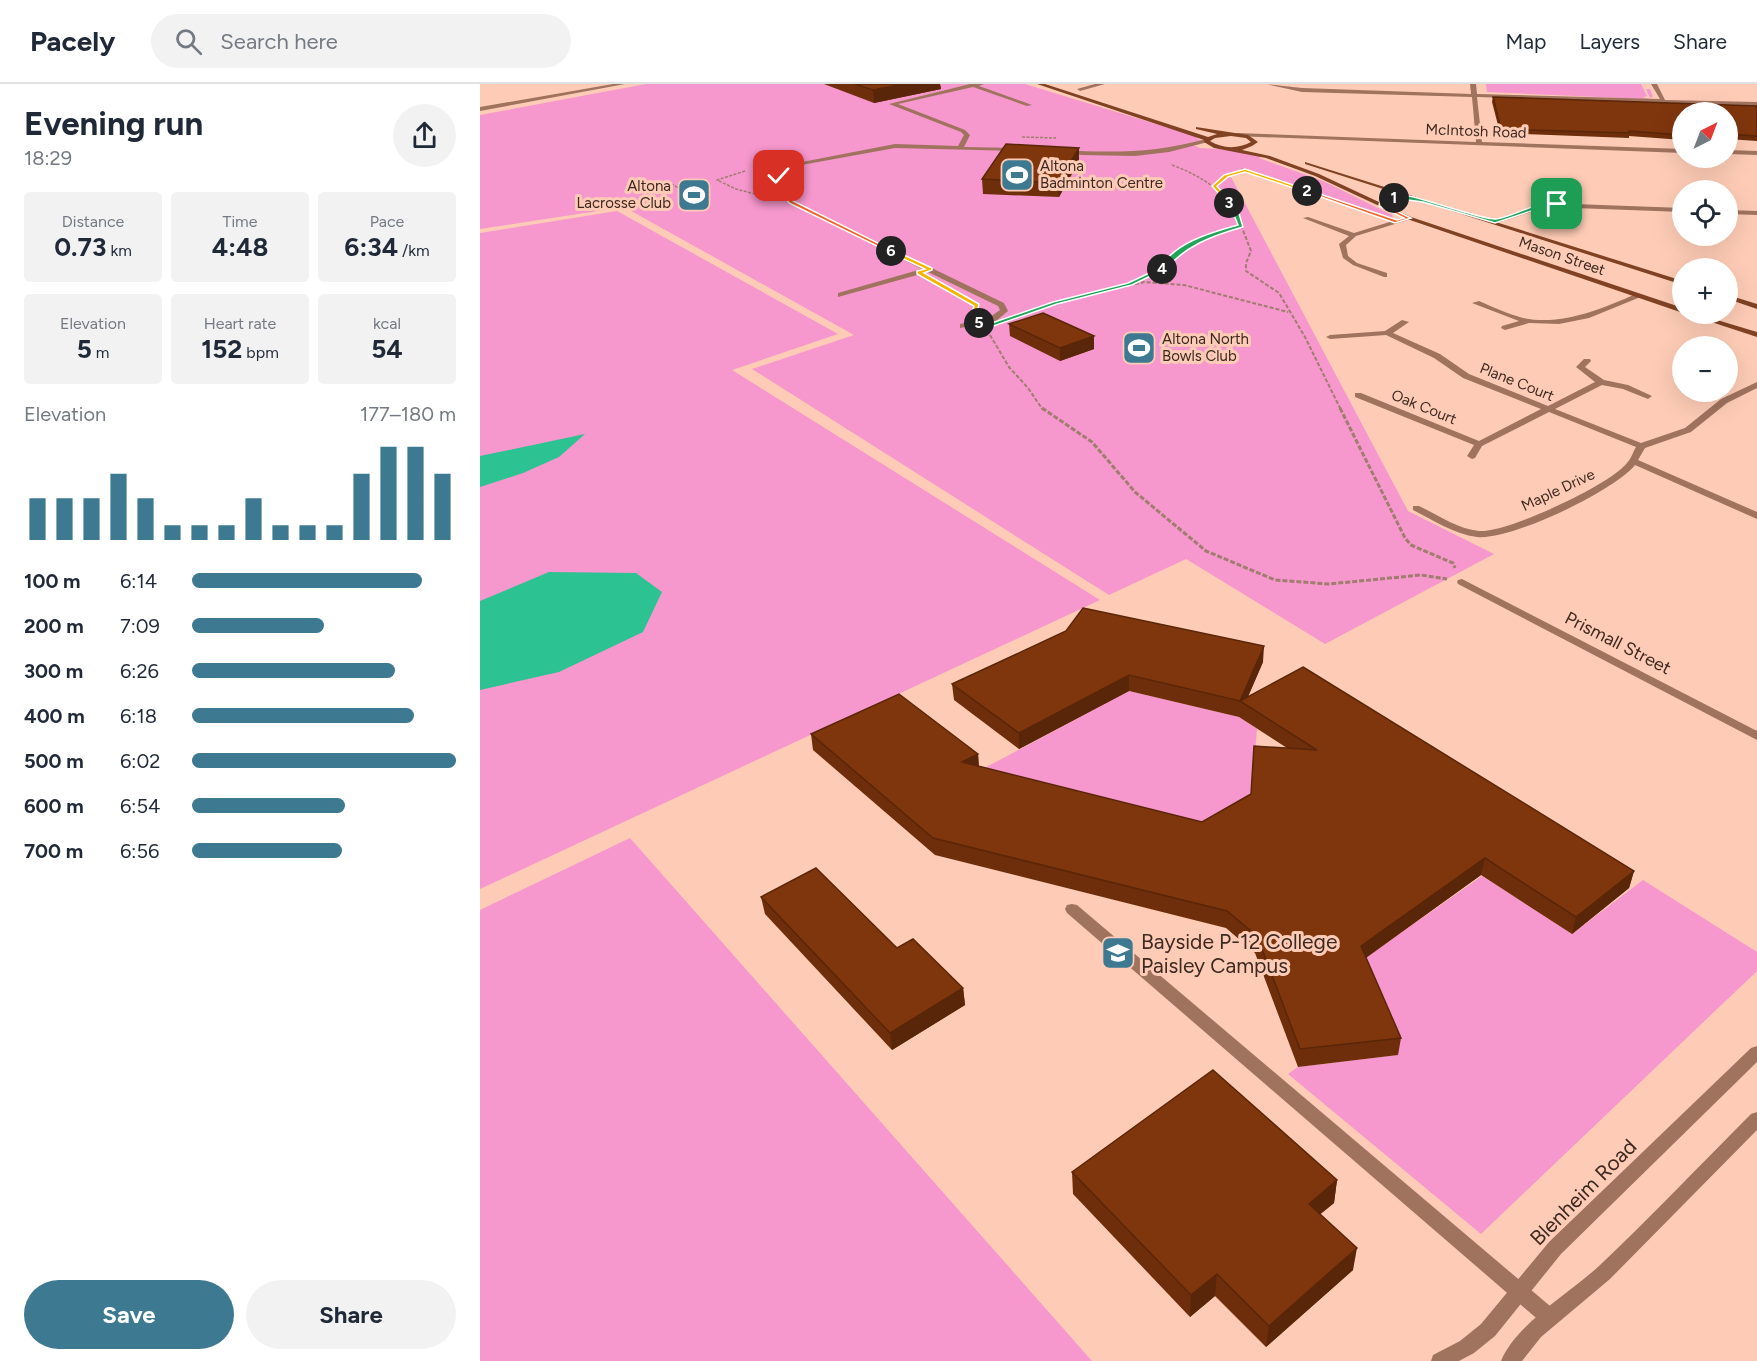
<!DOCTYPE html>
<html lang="en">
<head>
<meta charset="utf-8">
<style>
  :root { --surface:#fff; --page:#f2f2f3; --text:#1f2937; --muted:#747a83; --line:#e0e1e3; --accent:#3d7990 }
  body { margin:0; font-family:Figtree,sans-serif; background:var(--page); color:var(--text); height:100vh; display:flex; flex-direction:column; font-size:22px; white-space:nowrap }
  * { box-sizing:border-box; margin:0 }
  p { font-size:20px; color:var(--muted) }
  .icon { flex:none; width:33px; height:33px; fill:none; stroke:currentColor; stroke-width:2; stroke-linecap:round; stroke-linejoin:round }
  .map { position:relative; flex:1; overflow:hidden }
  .sheet { display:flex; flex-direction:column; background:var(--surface); width:480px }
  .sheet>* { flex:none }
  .needle { width:39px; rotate:42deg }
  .controls { position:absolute; left:1192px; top:18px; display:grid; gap:12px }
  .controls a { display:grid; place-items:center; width:66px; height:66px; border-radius:50%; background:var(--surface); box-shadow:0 6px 24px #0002; font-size:30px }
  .pin { position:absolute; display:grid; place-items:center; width:51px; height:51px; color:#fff; margin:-26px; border-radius:12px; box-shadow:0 3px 9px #0006 }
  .km { position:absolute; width:30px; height:30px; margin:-15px; border-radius:50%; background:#222; color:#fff; font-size:16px; line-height:30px; text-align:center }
  .round { display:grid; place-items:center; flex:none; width:63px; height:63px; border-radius:32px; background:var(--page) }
  .headline { display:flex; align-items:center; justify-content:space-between; height:102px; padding:0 24px }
  h1 { font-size:33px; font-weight:700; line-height:45px }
  .metrics { display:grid; grid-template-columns:repeat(3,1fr); gap:9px; height:102px; padding:6px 24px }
  .metrics div { display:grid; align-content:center; border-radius:6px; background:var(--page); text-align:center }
  .metrics b { font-size:26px; font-weight:700 }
  .metrics small { font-size:16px; font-weight:400 }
  .metrics p { font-size:16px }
  .chart { height:168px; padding:12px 24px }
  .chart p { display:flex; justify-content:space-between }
  .chart svg { width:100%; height:108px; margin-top:6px; stroke:var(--accent); stroke-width:6 }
  .primary-button { display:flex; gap:12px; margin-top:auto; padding:12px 24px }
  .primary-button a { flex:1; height:69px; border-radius:36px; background:var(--accent); color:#fff; font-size:24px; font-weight:700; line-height:69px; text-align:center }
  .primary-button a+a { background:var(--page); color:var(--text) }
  ul { padding:0 24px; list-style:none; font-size:20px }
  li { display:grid; grid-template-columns:96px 72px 1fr; align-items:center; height:45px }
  li i { height:15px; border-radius:8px; background:var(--accent) }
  header { display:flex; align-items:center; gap:36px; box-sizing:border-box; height:84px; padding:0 30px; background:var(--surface); border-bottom:2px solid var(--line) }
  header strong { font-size:28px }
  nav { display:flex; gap:33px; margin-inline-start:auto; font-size:21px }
  .search { width:420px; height:54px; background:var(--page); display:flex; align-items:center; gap:15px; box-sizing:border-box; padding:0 21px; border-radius:33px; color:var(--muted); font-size:22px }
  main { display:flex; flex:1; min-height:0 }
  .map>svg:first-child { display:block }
</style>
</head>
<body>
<header>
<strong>Pacely</strong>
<div class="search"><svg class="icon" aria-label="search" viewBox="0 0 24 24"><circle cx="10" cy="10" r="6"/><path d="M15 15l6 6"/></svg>Search here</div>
<nav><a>Map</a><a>Layers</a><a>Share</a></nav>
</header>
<main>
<section class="sheet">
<div class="headline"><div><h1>Evening run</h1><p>18:29</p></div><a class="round"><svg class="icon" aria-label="share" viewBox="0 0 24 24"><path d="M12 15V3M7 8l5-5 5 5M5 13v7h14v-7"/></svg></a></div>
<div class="metrics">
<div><p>Distance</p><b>0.73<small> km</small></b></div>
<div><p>Time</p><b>4:48</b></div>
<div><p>Pace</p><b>6:34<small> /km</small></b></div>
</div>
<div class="metrics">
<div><p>Elevation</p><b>5<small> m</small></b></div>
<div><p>Heart rate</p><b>152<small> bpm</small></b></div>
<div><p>kcal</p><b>54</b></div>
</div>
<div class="chart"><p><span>Elevation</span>177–180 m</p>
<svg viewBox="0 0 160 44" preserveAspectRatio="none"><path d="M5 44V27M15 44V27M25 44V27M35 44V17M45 44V27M55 44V38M65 44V38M75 44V38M85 44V27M95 44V38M105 44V38M115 44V38M125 44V17M135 44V6M145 44V6M155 44V17"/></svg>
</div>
<ul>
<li><b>100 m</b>6:14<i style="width:87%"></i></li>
<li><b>200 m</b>7:09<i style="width:50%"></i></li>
<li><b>300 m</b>6:26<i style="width:77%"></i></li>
<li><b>400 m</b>6:18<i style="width:84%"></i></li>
<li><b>500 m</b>6:02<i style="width:100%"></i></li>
<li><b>600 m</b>6:54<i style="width:58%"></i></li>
<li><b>700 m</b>6:56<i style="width:57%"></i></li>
</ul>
<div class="primary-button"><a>Save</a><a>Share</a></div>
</section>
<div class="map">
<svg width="1277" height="1277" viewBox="0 0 1277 1277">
  <rect width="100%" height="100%" fill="#feccb6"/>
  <g fill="#f697cd">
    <polygon points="166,0 545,0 715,52 721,57 711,60 720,64 751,66 782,72 779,74 843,97 912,131 913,135 910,136 767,88 751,93 928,427 1014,470 845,560 706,475 629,511 272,285 374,251 144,123 0,145 0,31"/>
    <polygon points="1006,0 1161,0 1167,12 1162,14 1170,14 1166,5 1170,5 1173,13 1165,15 1007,8"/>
    <polygon points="137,127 358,250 252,286 620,516 0,805 0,149"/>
    <polygon points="649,607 759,633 777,645 770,726 721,755 499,687"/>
    <polygon points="150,754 612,1277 0,1277 0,826"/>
    <polygon points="1002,792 1092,850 1163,796 1277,868 1277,887 1001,1150 808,990 818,983 917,971 878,879"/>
  </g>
  <g fill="#2dc291">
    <polygon points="105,350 79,373 43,389 0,403 0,372"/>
    <polygon points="69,488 156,489 182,508 163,548 79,588 0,606 0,517"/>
  </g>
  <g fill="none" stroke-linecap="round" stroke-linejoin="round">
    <g stroke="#a07d6e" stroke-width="1.5" stroke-dasharray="3 1.5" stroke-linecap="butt">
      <polyline points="542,53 576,54"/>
      <path d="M692,81C724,93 749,109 762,142"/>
      <polyline points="761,85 842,112"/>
      <polyline points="265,87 237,96 256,105 275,110"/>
      <polyline points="191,100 205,107"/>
      <polyline points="734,102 746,92 765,87"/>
    </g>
    <g stroke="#a07d6e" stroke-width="2" stroke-dasharray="4 2" stroke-linecap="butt">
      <polyline points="761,141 771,167 766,179 766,187 799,209 825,253 861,326"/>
      <polyline points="657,197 681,187 696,169 718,157 734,149 761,142"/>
      <polyline points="539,231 575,219 664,198 704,201 808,228"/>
      <polyline points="510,251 529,283 548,304 563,326"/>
    </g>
    <g stroke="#a07d6e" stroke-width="3" stroke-dasharray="5 2" stroke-linecap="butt">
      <polyline points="562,324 612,358 655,408 726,467 795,496 849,500 941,491 967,495"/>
      <polyline points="860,324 925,454 931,461 973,479 975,484"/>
    </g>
    <g fill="#a0735f" fill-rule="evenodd">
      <polygon points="490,0 504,0 499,2 552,21 547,22 493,3 418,20 485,46 490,51 484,63 538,64 540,67 415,64 294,86 291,84 415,60 478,62 484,51 481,48 409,20"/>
      <path d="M726,55L728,58L689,68L655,72L602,71L579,68L582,66C635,69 674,69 726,55Z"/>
      <polygon points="278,91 294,98 313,117 524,219 528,227 516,237 480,244 480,240 510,233 520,226 518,222 448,188 358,213 358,209 442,185 309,119 290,100 276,94"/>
      <polygon points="592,820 597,821 1076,1227 1078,1233 1076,1239 1069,1242 1062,1239 587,829 585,825 587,821"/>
    </g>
    <g fill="#a0735f" fill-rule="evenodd">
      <polygon points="133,0 145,0 0,27 0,23"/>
      <polygon points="615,0 625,0 600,7 597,5"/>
      <polygon points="786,0 822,4 991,10 990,0 996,0 997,10 1180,15 1171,0 1177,0 1185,16 1277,18 1277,22 997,13 1002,58 1203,65 1203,69 755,52 757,49 996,58 992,13 822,8"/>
      <polygon points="1248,66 1277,67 1277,71 1248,70"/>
      <polygon points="1067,119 1203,124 1203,128 1067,123 1017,139 1012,138"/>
      <polygon points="1248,126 1277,127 1277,131 1248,130"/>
      <polygon points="929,132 932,134 931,135 876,152 866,161 868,172 877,179 907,189 907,193 904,193 873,181 863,174 859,160 869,152 823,134 828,133 874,149"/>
      <path d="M1156,210L1163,212L1109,234L1079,240L1049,239L1025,246L1021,244L1022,242L1039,237L992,219L999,217C1013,223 1028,230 1043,234C1082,242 1121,225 1156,210Z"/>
      <path d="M922,236L929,238L913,249L960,270L989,290L1068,322L1115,298L1096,283L1104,275H1110L1111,277L1105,283L1124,296L1148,301L1172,312L1168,315L1143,305L1122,301L1075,325L1161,359L1205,344L1241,315L1277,298V304L1247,319L1211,348L1165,364L1158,376L1277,428V435L1155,381C1134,407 1030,457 997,453C974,450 953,436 933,426V422H939C958,431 978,445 999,447C1027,449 1130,401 1147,379C1151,375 1153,368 1156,363L1069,328L1002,362L995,374L992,375L987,372L994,361L875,313V309H881L999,357L1061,325L983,294L954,274L906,251L850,255L846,253L850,251L905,247Z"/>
      <polygon points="982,495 1277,647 1277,656 978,500 977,498 978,496"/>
      <polygon points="1277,962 1277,978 1081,1170 1015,1252 994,1269 979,1277 951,1277 953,1271 980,1257 1001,1240 1069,1158 1271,964"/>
      <path d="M1277,1028V1046L1130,1195L1061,1253L1042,1277H1021C1037,1239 1089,1210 1119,1182C1171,1133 1220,1081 1271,1030Z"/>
    </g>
    <g fill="#804223" fill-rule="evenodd">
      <path d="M557,0H565L728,53L737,50L716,45V43L768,51L778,58L772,62L762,66L790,72L839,90L931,133L1203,224V229L927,135L835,92L786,74L734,64L724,58V56ZM751,52L766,54L771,58C758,65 743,65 730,57L735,54Z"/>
      <polygon points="825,78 1203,197 1203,201 825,80"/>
      <polygon points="1248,211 1277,220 1277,225 1248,215"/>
      <polygon points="1207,230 1217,230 1277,248 1277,253"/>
    </g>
  </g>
  <g fill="#6e2e0b">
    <polygon points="344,0 460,0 461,5 394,19"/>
    <polygon points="1013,13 1277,22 1277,57 1248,55 1248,28 1203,28 1203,56 1149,52 1149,54 1020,49 1012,18"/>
    <polygon points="599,77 579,113 503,110 502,95"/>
    <polygon points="529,240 614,265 580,277 530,252"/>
    <polygon points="783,578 768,612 1154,787 1149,804 1092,850 1001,791 886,874 921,954 918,971 818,983 775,869 746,844 455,771 333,666 331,650 498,670 499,683 722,738 771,710 807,664 759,633 649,607 539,665 474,616 472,600"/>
    <polygon points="281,813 417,864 483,904 485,921 412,966 285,830"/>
    <polygon points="592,1088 857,1096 854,1119 840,1130 873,1186 786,1263 735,1212 710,1233 593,1110"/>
  </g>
  <g fill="#5a2609">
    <polygon points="423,0 460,0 461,5 394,19 393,6"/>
    <polygon points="599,64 599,77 579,113 578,99"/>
    <polygon points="614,252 614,265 580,277 580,264"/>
    <polygon points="784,562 783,578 765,620 760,617"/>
    <polygon points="649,591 649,607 539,665 539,649"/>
    <polygon points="498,670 499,687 482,678"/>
    <polygon points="1005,774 1001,791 878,879 881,862"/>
    <polygon points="1154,787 1149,804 1092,850 1096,833"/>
    <polygon points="483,904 485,921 412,966 410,949"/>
    <polygon points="857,1096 854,1119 826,1142 829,1120"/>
    <polygon points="877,1164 873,1186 786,1263 789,1242"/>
    <polygon points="737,1190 735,1212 710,1233 711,1211"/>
  </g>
  <g fill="#80360d" stroke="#5a2609" stroke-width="1.5">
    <polygon points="375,0 423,0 393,6"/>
    <polygon points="1013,13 1277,22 1277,52 1248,50 1248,28 1203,28 1203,51 1149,47 1150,49 1021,45"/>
    <polygon points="526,60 599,64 578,99 502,95"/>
    <polygon points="563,229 614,252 580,264 529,240"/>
    <polygon points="603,524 784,562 760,617 649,591 539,649 472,600 586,547"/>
    <polygon points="823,583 1154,787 1096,833 1005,774 881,862 921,954 820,965 777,852 747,827 453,754 331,650 419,610 498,670 482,678 722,738 771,710 774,662 837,666 760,617"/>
    <polygon points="336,784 417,864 433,855 483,904 410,949 281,813"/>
    <polygon points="733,986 857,1096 829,1120 877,1164 789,1242 737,1190 711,1211 592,1088"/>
  </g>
  <path fill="#22a559" stroke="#fff" stroke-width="1.5" d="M925,111C943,114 1006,137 1016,135C1037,132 1060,114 1080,120L1057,125L1015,139L943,118L912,114Z"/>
  <polygon fill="#f0652b" stroke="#fff" stroke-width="1.5" points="828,106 917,136 924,134 899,122 900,117 916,113 916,115 904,121 931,134 915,139 824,107"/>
  <polygon fill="#f5b400" stroke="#fff" stroke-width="1.5" points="765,85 828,106 829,107 825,108 765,88 748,93 737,102 752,119 748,120 732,102 744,91"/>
  <path fill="#22a559" stroke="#fff" stroke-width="1.5" d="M751,118L758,126L763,143C731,152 705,162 684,187H680C689,160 732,148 758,141L752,126L747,119Z"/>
  <polygon fill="#22a559" stroke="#fff" stroke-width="1.5" points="680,184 685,185 652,201 577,220 505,245 496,239 499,237 506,241 573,218 648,199"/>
  <polygon fill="#f5b400" stroke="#fff" stroke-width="1.5" points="411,165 452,184 452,186 444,189 499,220 496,233 502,240 497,240 490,234 494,222 437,190 437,187 445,185 409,168"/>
  <polygon fill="#f0652b" stroke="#fff" stroke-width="1.5" points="302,109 305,109 313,117 414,167 409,168 309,119"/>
  <polygon fill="#f5b400" stroke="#fff" stroke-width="1.5" points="301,89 305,90 302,96 306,110 303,111 301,110 297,92"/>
  <defs>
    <symbol id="stadium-square" viewBox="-11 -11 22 22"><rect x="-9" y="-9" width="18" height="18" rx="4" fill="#3d7990" stroke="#feccb6"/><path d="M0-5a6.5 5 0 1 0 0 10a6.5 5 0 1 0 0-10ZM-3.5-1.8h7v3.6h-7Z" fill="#fff"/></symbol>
    <symbol id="school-square" viewBox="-11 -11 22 22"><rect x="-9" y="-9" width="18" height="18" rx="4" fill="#3d7990" stroke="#feccb6"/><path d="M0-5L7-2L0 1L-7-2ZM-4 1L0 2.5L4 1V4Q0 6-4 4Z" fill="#fff"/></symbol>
  </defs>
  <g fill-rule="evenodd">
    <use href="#stadium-square" x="518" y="72" width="38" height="38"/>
    <use href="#stadium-square" x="195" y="92" width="38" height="38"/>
    <use href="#stadium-square" x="640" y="245" width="38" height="38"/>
    <use href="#school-square" x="619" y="850" width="38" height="38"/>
  </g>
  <g text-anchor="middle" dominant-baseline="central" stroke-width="6" stroke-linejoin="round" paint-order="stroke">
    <g font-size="15" fill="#3c2921" stroke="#feccb6">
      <text transform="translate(996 47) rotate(2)">McIntosh Road</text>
      <text transform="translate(1082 172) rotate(19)">Mason Street</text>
      <text transform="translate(1037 298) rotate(22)">Plane Court</text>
      <text transform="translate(944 323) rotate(22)">Oak Court</text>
      <text transform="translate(1078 406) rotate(-25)">Maple Drive</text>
    </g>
    <g font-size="15" fill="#3c2921" stroke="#feccb6" text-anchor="start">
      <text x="560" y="82">Altona<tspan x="560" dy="17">Badminton Centre</tspan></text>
      <text x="191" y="102" text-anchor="end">Altona<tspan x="191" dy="17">Lacrosse Club</tspan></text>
      <text x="682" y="255">Altona North<tspan x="682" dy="17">Bowls Club</tspan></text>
    </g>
    <g font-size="18" fill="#3c2921" stroke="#feccb6">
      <text transform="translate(1138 559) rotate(27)">Prismall Street</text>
    </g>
    <g font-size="21" fill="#3c2921" stroke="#feccb6" text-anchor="start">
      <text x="661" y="857">Bayside P-12 College<tspan x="661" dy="24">Paisley Campus</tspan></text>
    </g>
    <g font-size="21" fill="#3c2921" stroke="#feccb6">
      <text transform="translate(1103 1108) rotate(-45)">Blenheim Road</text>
    </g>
  </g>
</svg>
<div class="controls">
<a><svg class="needle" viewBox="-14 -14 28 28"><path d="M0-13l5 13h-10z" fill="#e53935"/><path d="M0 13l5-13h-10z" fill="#747a83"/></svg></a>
<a><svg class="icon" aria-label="locate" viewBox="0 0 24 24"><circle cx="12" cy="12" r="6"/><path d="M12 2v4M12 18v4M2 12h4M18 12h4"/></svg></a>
<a>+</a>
<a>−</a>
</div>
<div class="pin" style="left:1077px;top:120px;background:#1e9e55"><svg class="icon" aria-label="arrive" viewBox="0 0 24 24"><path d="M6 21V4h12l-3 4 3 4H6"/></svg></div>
<div class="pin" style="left:299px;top:92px;background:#d93025"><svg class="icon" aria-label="check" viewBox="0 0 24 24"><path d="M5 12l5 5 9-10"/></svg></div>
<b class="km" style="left:914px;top:114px">1</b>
<b class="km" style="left:827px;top:107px">2</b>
<b class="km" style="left:749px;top:119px">3</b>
<b class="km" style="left:682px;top:185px">4</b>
<b class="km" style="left:499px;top:239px">5</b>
<b class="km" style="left:411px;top:167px">6</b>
</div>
</main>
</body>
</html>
